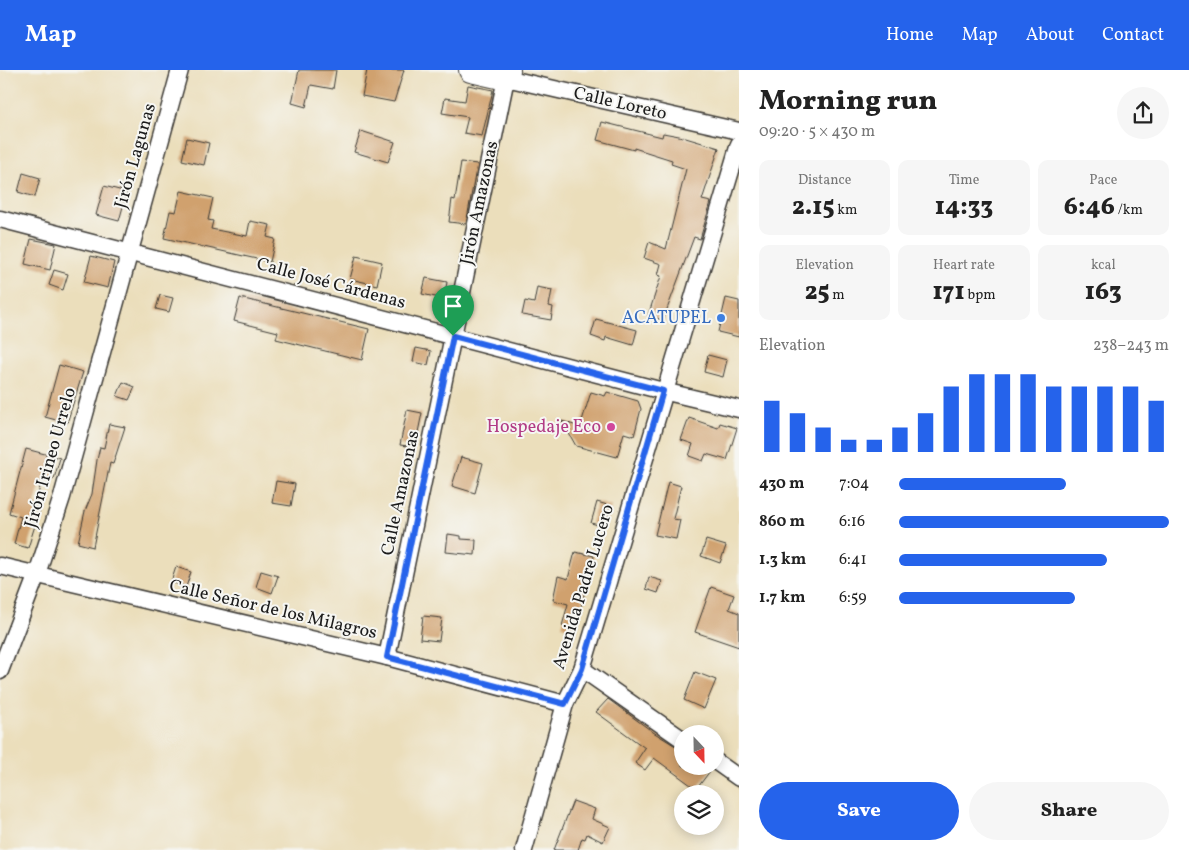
<!DOCTYPE html>
<html lang="en">
<head>
<meta charset="utf-8">
<style>
  :root { --surface:#fff; --page:#f6f6f6; --text:#222; --muted:#767676; --accent:#2563eb }
  body { margin:0; font-family:Vollkorn,serif; background:var(--page); color:var(--text); height:100vh; display:flex; flex-direction:column; font-size:19px; white-space:nowrap }
  * { box-sizing:border-box; margin:0 }
  p { font-size:16px; color:var(--muted) }
  .icon { flex:none; width:28px; height:28px; fill:none; stroke:currentColor; stroke-width:2; stroke-linecap:round; stroke-linejoin:round }
  .map { position:relative; flex:1; overflow:hidden }
  .panel { display:flex; flex-direction:column; background:var(--surface); width:450px }
  .panel>* { flex:none }
  .needle { width:32px; rotate:158deg }
  .buttons { position:absolute; left:674px; top:655px; display:grid; gap:10px }
  .buttons a { display:grid; place-items:center; width:50px; height:50px; border-radius:50%; background:var(--surface); box-shadow:0 2px 12px #0003; font-size:25px }
  .pin { position:absolute; display:grid; place-items:center; width:42px; height:42px; color:#fff; margin:-51px -21px; border-radius:50% 50% 50% 0; rotate:-45deg; box-shadow:0 0 5px #0007 }
  .pin .icon { rotate:45deg }
  .round { display:grid; place-items:center; flex:none; width:52px; height:52px; border-radius:26px; background:var(--page) }
  .head { display:flex; align-items:center; justify-content:space-between; height:85px; padding:0 20px }
  h1 { font-size:28px; font-weight:800; line-height:38px }
  .metrics { display:grid; grid-template-columns:repeat(3,1fr); gap:8px; height:85px; padding:5px 20px }
  .metrics div { display:grid; align-content:center; border-radius:10px; background:var(--page); text-align:center }
  .metrics b { font-size:25px; font-weight:800 }
  .metrics small { font-size:14px; font-weight:400 }
  .metrics p { font-size:14px }
  .chart { height:140px; padding:10px 20px }
  .chart p { display:flex; justify-content:space-between }
  .chart svg { width:100%; height:90px; margin-top:5px; stroke:var(--accent); stroke-width:6 }
  .primary-button { display:flex; gap:10px; margin-top:auto; padding:10px 20px }
  .primary-button a { flex:1; height:58px; border-radius:30px; background:var(--accent); color:#fff; font-size:20px; font-weight:800; line-height:58px; text-align:center }
  .primary-button a+a { background:var(--page); color:var(--text) }
  ul { padding:0 20px; list-style:none; font-size:16px }
  li { display:grid; grid-template-columns:80px 60px 1fr; align-items:center; height:38px }
  li i { height:12px; border-radius:6px; background:var(--accent) }
  header { display:flex; align-items:center; gap:30px; box-sizing:border-box; height:70px; padding:0 25px; background:var(--accent); color:#fff }
  header strong { font-size:24px }
  nav { display:flex; gap:28px; margin-inline-start:auto; font-size:18px }
  main { display:flex; flex:1; min-height:0 }
  .map>svg:first-child { display:block }
</style>
</head>
<body>
<header>
<strong>Map</strong>
<nav><a>Home</a><a>Map</a><a>About</a><a>Contact</a></nav>
</header>
<main>
<div class="map">
<svg width="739" height="780" viewBox="0 0 739 780">
  <rect width="100%" height="100%" fill="#f6f6f2"/>
  <filter id="ink" filterUnits="userSpaceOnUse"><feTurbulence type="fractalNoise" baseFrequency=".02" numOctaves="2"/><feDisplacementMap in="SourceGraphic" scale="10" xChannelSelector="R" yChannelSelector="G"/><feConvolveMatrix kernelMatrix="1 2 1 2 8 2 1 2 1" color-interpolation-filters="sRGB"/></filter>
  <filter id="wash" filterUnits="userSpaceOnUse"><feTurbulence type="fractalNoise" baseFrequency=".0096" numOctaves="4" result="noise"/><feDisplacementMap in="SourceGraphic" scale="20" xChannelSelector="R" yChannelSelector="G"/><feGaussianBlur stdDeviation="1.12" result="paint"/><feColorMatrix in="noise" values="0 0 0 0 0 0 0 0 0 0 0 0 0 0 0 0 0 1.4 0 .05"/><feComposite in="paint" operator="in"/></filter>
  <g filter="url(#wash)">
    <rect width="100%" height="100%" fill="#ebdebb"/>
    <g id="blocks">
      <g fill="#d0a16e">
        <polygon points="299,0 336,0 333,19 311,15 306,37 292,33"/>
        <polygon points="367,0 404,0 394,32 362,26"/>
        <polygon points="468,15 493,20 482,66 464,63 468,47 442,43 445,28 465,31"/>
        <polygon points="602,52 662,67 663,63 679,66 719,78 702,130 711,132 700,169 694,167 663,250 648,246 661,206 658,205 661,194 644,188 649,172 666,179 686,99 671,94 672,90 634,78 634,80 597,70"/>
        <polygon points="361,61 395,72 388,92 354,82"/>
        <polygon points="187,68 209,73 204,95 182,90"/>
        <polygon points="461,92 477,94 466,154 449,152 452,129 455,130"/>
        <polygon points="23,103 40,108 35,127 18,122"/>
        <polygon points="104,116 127,122 119,151 96,145"/>
        <polygon points="181,121 213,128 208,150 213,151 211,159 247,166 250,151 270,155 267,167 275,169 270,192 164,168 170,141 176,142"/>
        <polygon points="31,169 56,174 50,200 25,194"/>
        <polygon points="91,186 114,192 108,218 84,212"/>
        <polygon points="356,186 382,192 377,215 350,209"/>
        <polygon points="54,200 68,204 63,220 49,215"/>
        <polygon points="426,208 447,212 444,229 422,224"/>
        <polygon points="537,217 552,220 549,236 553,237 551,250 522,245 525,231 534,233"/>
        <polygon points="160,225 173,228 169,242 156,239"/>
        <polygon points="240,228 369,259 362,290 276,269 278,262 234,251"/>
        <polygon points="726,228 739,231 739,267 718,262"/>
        <polygon points="596,249 637,260 633,275 606,267 605,271 591,266"/>
        <polygon points="416,278 431,281 428,295 413,292"/>
        <polygon points="708,285 727,290 723,307 704,302"/>
        <polygon points="59,295 83,302 67,353 45,347"/>
        <polygon points="123,312 135,317 129,330 117,326"/>
        <polygon points="591,322 605,326 607,322 638,331 641,339 634,366 624,363 617,387 576,376 562,351 580,357"/>
        <polygon points="407,340 422,343 415,377 400,375"/>
        <polygon points="689,348 718,358 720,353 737,358 727,390 706,384 703,391 689,386 693,374 681,370"/>
        <polygon points="109,354 125,357 113,394 110,393 93,477 78,473 85,441 92,424 97,390 100,377 104,378"/>
        <polygon points="26,379 60,388 54,409 43,407 35,434 41,436 28,478 14,474 21,447 9,443"/>
        <polygon points="461,387 483,393 475,423 452,416"/>
        <polygon points="276,411 295,414 291,436 272,433"/>
        <polygon points="668,412 681,416 673,449 680,450 676,469 655,465"/>
        <polygon points="597,432 611,436 605,457 591,453"/>
        <polygon points="448,464 461,466 461,469 476,470 475,485 446,482"/>
        <polygon points="706,470 726,476 720,493 701,486"/>
        <polygon points="575,482 594,486 575,560 562,556 568,534 553,530 558,506 568,509"/>
        <polygon points="176,497 191,502 186,517 171,512"/>
        <polygon points="261,501 278,506 272,523 256,517"/>
        <polygon points="649,507 662,511 658,523 646,519"/>
        <polygon points="711,517 734,525 729,539 739,543 739,577 695,562"/>
        <polygon points="423,546 442,548 439,571 420,569"/>
        <polygon points="695,602 716,610 704,639 684,630"/>
        <polygon points="608,629 653,662 682,680 682,696 702,696 710,701 698,717 695,718 654,688 645,700 635,693 645,678 596,642"/>
        <polygon points="573,731 595,739 592,749 610,757 603,772 587,764 585,769 582,768 578,780 554,780"/>
      </g>
    </g>
  </g>
  <g filter="url(#ink)">
    <use href="#blocks" fill-opacity="0" stroke="#3b3934" stroke-width="1"/>
    <g fill="none" stroke-linecap="round" stroke-linejoin="round">
      <defs>
        <g id="street">
          <polyline points="0,149 663,321 739,339"/>
          <polyline points="0,496 387,587 565,634"/>
          <polyline points="387,587 506,8 739,61"/>
          <polyline points="582,599 682,669"/>
          <polyline points="0,601 37,504 62,427 180,0"/>
          <polyline points="715,691 739,708"/>
          <polyline points="524,780 565,634 582,599 739,74"/>
        </g>
        <polyline id="secondary" points="471,0 506,8 508,0"/>
      </defs>
      <use href="#street" stroke="#3b3934" stroke-width="19"/>
      <use href="#secondary" stroke="#3b3934" stroke-width="26"/>
      <use href="#street" stroke="#fff" stroke-width="16"/>
      <use href="#secondary" stroke="#fff" stroke-width="24"/>
    </g>
  </g>
  <g fill="none" stroke-linecap="round" stroke-linejoin="round" filter="url(#ink)">
    <defs>
      <polygon id="route" points="453,266 663,321 582,599 565,634 387,587"/>
    </defs>
    <use href="#route" stroke="#fff" stroke-width="10"/>
    <use href="#route" stroke="#2563eb" stroke-width="6"/>
  </g>
  <circle fill="#3f7fe0" stroke="#f6f6f2" stroke-width="2" cx="721" cy="248" r="5"/>
  <circle fill="#d1479c" stroke="#f6f6f2" stroke-width="2" cx="611" cy="357" r="5"/>
  <g text-anchor="middle" dominant-baseline="central" stroke-width="4" stroke-linejoin="round" paint-order="stroke">
    <g font-size="18" fill="#1c1c1c" stroke="#f6f6f2">
      <text transform="translate(620 34) rotate(13)">Calle Loreto</text>
      <text transform="translate(136 86) rotate(-74)">Jirón Lagunas</text>
      <text transform="translate(480 133) rotate(-78)">Jirón Amazonas</text>
      <text transform="translate(331 214) rotate(15)">Calle José Cárdenas</text>
      <text transform="translate(51 388) rotate(-74)">Jirón Irineo Urrelo</text>
      <text transform="translate(401 423) rotate(-78)">Calle Amazonas</text>
      <text transform="translate(584 517) rotate(-73)">Avenida Padre Lucero</text>
      <text transform="translate(273 540) rotate(13)">Calle Señor de los Milagros</text>
    </g>
    <g font-size="18" fill="#366cbe" stroke="#f6f6f2" text-anchor="end">
      <text x="711" y="248">ACATUPEL</text>
    </g>
    <g font-size="18" fill="#b23c85" stroke="#f6f6f2" text-anchor="end">
      <text x="601" y="357">Hospedaje Eco</text>
    </g>
  </g>
</svg>
<div class="buttons">
<a><svg class="needle" viewBox="-14 -14 28 28"><path d="M0-13l5 13h-10z" fill="#e53935"/><path d="M0 13l5-13h-10z" fill="#767676"/></svg></a>
<a><svg class="icon" aria-label="layers" viewBox="0 0 24 24"><path d="M12 4l9 5-9 5-9-5zM3 14l9 5 9-5"/></svg></a>
</div>
<div class="pin" style="left:453px;top:266px;background:#1e9e55"><svg class="icon" aria-label="arrive" viewBox="0 0 24 24"><path d="M6 21V4h12l-3 4 3 4H6"/></svg></div>
</div>
<section class="panel">
<div class="head"><div><h1>Morning run</h1><p>09:20 · 5 × 430 m</p></div><a class="round"><svg class="icon" aria-label="share" viewBox="0 0 24 24"><path d="M12 15V3M7 8l5-5 5 5M5 13v7h14v-7"/></svg></a></div>
<div class="metrics">
<div><p>Distance</p><b>2.15<small> km</small></b></div>
<div><p>Time</p><b>14:33</b></div>
<div><p>Pace</p><b>6:46<small> /km</small></b></div>
</div>
<div class="metrics">
<div><p>Elevation</p><b>25<small> m</small></b></div>
<div><p>Heart rate</p><b>171<small> bpm</small></b></div>
<div><p>kcal</p><b>163</b></div>
</div>
<div class="chart"><p><span>Elevation</span>238–243 m</p>
<svg viewBox="0 0 160 44" preserveAspectRatio="none"><path d="M5 44V19M15 44V25M25 44V32M35 44V38M45 44V38M55 44V32M65 44V25M75 44V12M85 44V6M95 44V6M105 44V6M115 44V12M125 44V12M135 44V12M145 44V12M155 44V19"/></svg>
</div>
<ul>
<li><b>430 m</b>7:04<i style="width:62%"></i></li>
<li><b>860 m</b>6:16<i style="width:100%"></i></li>
<li><b>1.3 km</b>6:41<i style="width:77%"></i></li>
<li><b>1.7 km</b>6:59<i style="width:65%"></i></li>
</ul>
<div class="primary-button"><a>Save</a><a>Share</a></div>
</section>
</main>
</body>
</html>
